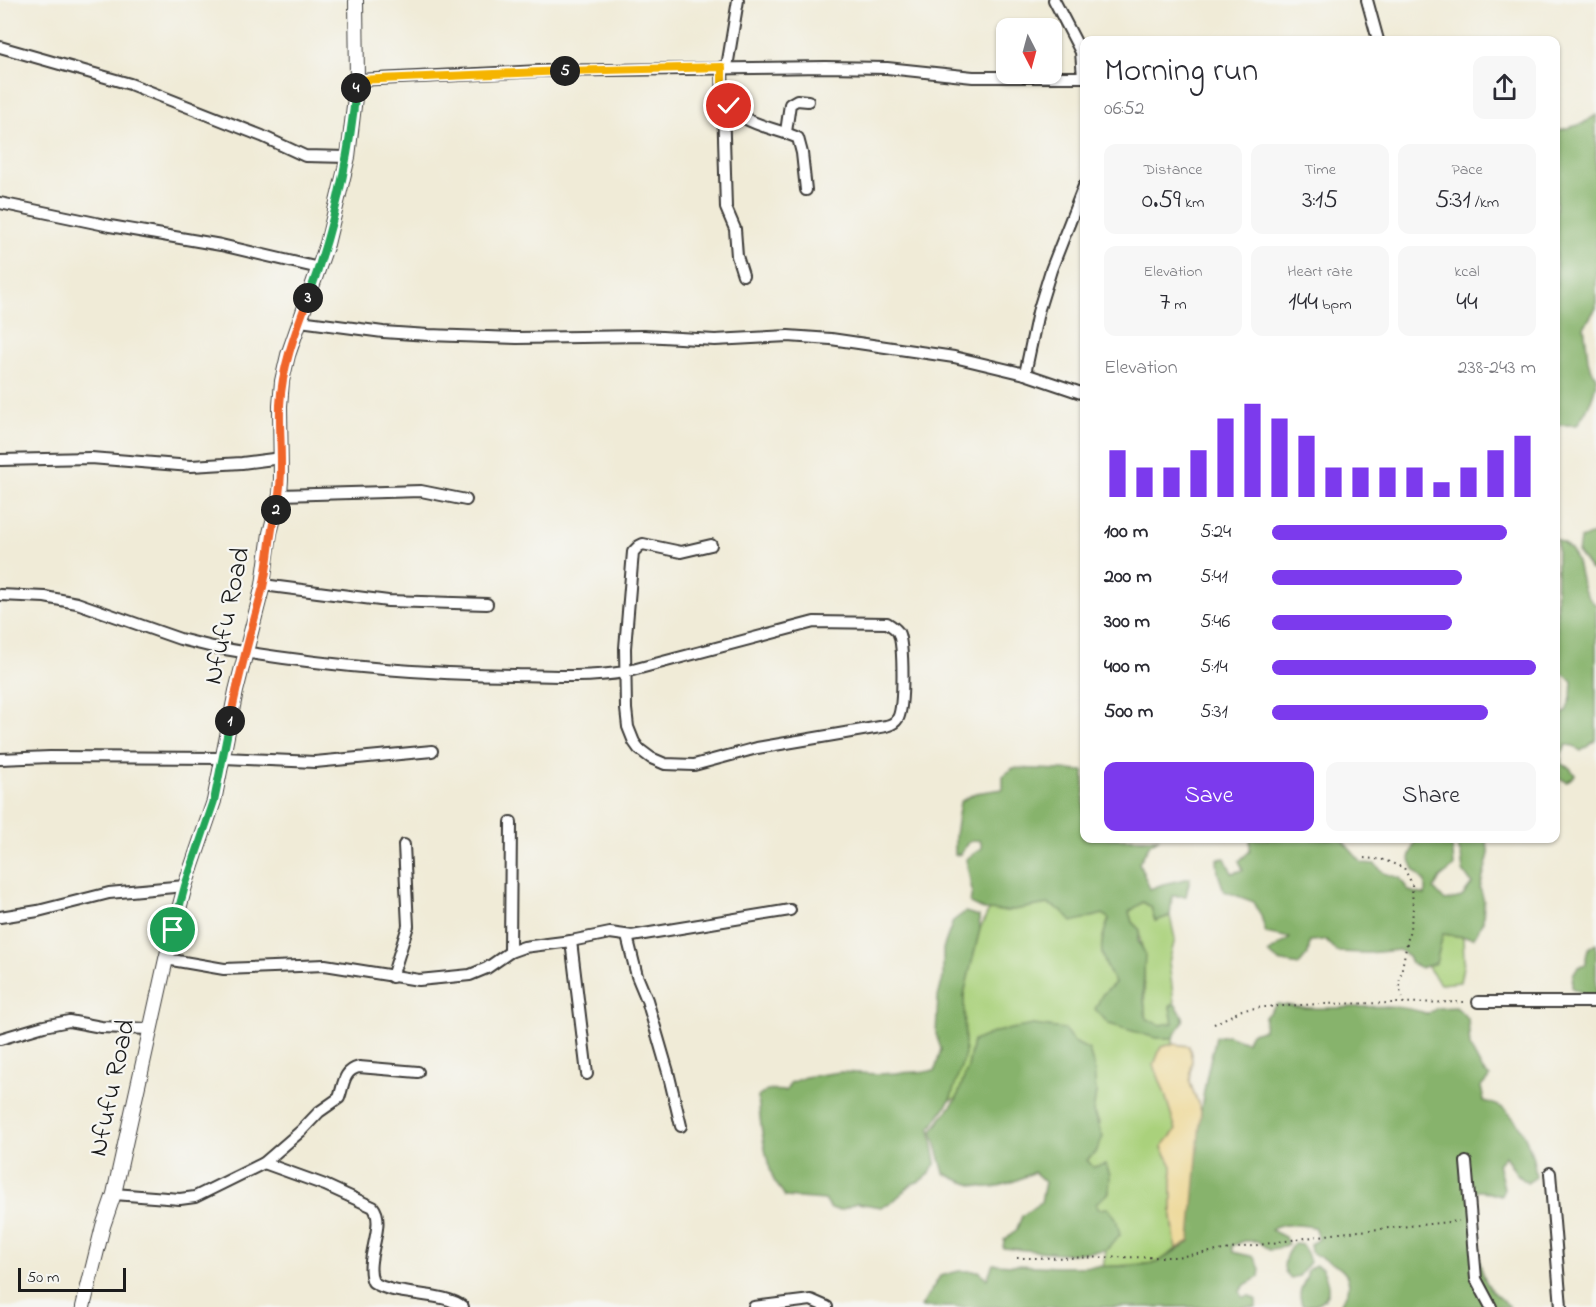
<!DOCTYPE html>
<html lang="en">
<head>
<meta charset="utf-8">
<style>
  :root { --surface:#fff; --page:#f7f7f7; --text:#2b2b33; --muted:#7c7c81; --accent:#7c3aed }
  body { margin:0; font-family:"Indie Flower",sans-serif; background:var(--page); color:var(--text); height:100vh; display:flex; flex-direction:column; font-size:22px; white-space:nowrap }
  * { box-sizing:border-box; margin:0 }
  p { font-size:20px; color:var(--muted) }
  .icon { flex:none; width:33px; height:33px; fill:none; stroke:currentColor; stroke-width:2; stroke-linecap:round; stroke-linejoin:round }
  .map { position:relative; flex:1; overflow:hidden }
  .drawer { position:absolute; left:1080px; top:36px; width:480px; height:807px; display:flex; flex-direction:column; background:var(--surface); border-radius:12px; box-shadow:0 2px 4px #0004 }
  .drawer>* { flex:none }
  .needle { width:39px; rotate:174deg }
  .buttons { position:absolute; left:996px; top:18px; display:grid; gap:12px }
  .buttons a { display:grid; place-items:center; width:66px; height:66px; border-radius:12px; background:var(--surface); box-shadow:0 2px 4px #0004; font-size:30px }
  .scale { position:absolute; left:18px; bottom:15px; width:108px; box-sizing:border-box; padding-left:6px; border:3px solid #1c1c1c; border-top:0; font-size:16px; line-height:21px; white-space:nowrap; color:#1c1c1c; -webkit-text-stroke:4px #f6f6f2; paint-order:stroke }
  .pin { position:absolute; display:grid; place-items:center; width:51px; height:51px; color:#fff; margin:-26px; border:3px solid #fff; border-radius:50%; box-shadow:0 2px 6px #0007 }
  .km { position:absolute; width:30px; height:30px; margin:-15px; border-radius:50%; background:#222; color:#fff; font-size:16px; line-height:30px; text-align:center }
  .round { display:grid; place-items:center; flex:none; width:63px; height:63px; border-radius:12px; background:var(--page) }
  .overview { display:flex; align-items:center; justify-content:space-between; height:102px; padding:0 24px }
  h1 { font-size:33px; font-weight:600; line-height:45px }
  .figures { display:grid; grid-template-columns:repeat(3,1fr); gap:9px; height:102px; padding:6px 24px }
  .figures div { display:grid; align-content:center; border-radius:12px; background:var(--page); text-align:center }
  .figures b { font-size:26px; font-weight:600 }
  .figures small { font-size:16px; font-weight:400 }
  .figures p { font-size:16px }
  .chart { height:168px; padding:12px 24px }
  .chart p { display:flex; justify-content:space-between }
  .chart svg { width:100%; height:108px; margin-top:6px; stroke:var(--accent); stroke-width:6 }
  .primary-button { display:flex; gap:12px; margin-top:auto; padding:12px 24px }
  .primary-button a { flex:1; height:69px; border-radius:12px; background:var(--accent); color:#fff; font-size:24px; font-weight:600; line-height:69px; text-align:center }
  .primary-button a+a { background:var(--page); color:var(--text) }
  ul { padding:0 24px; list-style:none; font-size:20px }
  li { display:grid; grid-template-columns:96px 72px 1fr; align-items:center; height:45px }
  li i { height:15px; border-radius:8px; background:var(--accent) }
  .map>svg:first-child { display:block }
</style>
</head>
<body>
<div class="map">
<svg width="1596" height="1307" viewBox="0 0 1596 1307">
  <rect width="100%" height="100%" fill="#f6f6f2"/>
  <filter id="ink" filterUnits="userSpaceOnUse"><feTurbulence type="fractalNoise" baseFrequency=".0167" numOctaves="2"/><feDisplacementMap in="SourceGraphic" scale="12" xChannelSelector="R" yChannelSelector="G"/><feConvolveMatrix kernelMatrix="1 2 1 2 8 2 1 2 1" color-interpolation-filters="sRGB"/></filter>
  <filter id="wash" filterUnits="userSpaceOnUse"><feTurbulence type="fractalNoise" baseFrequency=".008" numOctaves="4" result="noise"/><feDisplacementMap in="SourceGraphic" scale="24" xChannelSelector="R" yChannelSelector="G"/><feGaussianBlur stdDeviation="1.35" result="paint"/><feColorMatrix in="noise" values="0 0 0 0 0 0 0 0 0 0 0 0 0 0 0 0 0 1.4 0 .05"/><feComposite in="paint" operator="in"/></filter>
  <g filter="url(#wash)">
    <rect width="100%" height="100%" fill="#f0ebd7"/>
    <g fill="#aad17c" stroke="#63764c" stroke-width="1.5">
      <path d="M1143,902L1151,907L1155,921L1170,916L1175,939L1169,962L1174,1003L1170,1007L1173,1023L1159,1026L1146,1018C1143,995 1145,979 1144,957C1144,946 1138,943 1140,930L1132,922L1129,912Z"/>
      <path d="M1048,904L1093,917L1103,914L1109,919C1097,948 1100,956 1115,983L1102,995C1127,1022 1132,1038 1173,1038V1044L1161,1047L1154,1065L1164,1091L1176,1130L1162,1148L1172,1166V1216L1176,1249L1157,1263L1103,1267L1106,1250L1120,1235L1098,1209L1096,1202L1109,1193L1105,1165L1093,1167L1087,1160L1096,1152L1099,1122L1093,1112L1096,1093L1089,1050L1074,1042L1064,1029L973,1041L968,1067L957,1098L950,1100L965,1054L964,994L980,929L989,910L1007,911Z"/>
      <polygon points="1443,934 1463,937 1464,961 1460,982 1440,984 1427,966 1436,963"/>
    </g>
    <g fill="#87b36c" stroke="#526844" stroke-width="1.5">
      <path d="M1596,115V308L1584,327C1586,339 1587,349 1588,360C1589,367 1594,372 1596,378C1596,395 1586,412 1577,425H1559L1556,421V131L1582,124Z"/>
      <polygon points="1596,533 1596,573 1590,569 1578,553 1580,539"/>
      <path d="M1557,540C1584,554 1575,572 1586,594C1588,598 1593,602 1596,605V740L1581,751L1574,746L1566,745L1561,754V764L1570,768L1575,775L1567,782L1556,776V718L1566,712L1571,697L1572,681L1556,669Z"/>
      <path d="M1013,768L1084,771V838L1158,839L1150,844L1139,863L1150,889L1163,884L1190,878L1186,896H1172L1170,916L1155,921L1151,907L1143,902L1129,912L1132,922L1140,930L1138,941L1145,953L1143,992L1146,1018L1159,1025L1173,1023L1170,1007L1174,1003C1190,1024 1183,1019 1173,1038H1156L1109,1024L1095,1009L1102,995L1115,983C1100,955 1097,949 1109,919L1103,914L1072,922L1061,910L1048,904L1007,911L984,910L970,903L972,891L966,859L982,848L980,840L968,842L961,854L955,855V835L960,802L975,793L1003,789V776Z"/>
      <polygon points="1250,839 1341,839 1362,863 1375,864 1384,873 1400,878 1409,891 1425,895 1425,882 1415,871 1409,858 1416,839 1449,839 1453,852 1454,867 1440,878 1434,889 1445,901 1462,897 1472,884 1463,871 1461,855 1454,840 1456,839 1486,839 1489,854 1480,888 1484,901 1483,921 1474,938 1443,934 1436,963 1421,968 1411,963 1408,956 1399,950 1368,953 1337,952 1325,940 1310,941 1308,954 1299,965 1278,961 1268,953 1290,938 1266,933 1261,916 1254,902 1224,891 1218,873 1217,859 1225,858 1232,873 1243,870 1239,861 1250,851"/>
      <path d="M965,912L979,916L980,929L964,994L965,1054L950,1100L930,1129L936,1162L930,1173L920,1181L912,1184L890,1204L881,1207L857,1203L841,1210L831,1209L825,1200L785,1197C782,1189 775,1185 773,1178C764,1154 760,1122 758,1097L767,1090L786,1091L790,1083L805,1077L840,1072L878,1074L935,1071L941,1049L936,1034L938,997L943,978V949L953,921Z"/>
      <path d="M1596,943V1006L1591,997L1572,988C1572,976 1573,967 1586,964C1586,953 1586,948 1596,943Z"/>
      <path d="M1277,1004C1288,1005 1299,1008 1310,1008C1348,1010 1392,1000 1428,1014L1437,1008L1456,1007L1468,1018L1470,1047L1483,1071L1490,1077L1481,1087L1484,1101C1490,1103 1498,1105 1503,1108C1523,1123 1534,1154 1536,1177L1527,1183L1516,1173L1505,1156L1498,1164L1504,1188L1501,1196L1483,1191H1476C1476,1218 1474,1266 1490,1288C1495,1295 1504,1300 1510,1307H1340C1341,1300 1346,1296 1348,1290C1354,1267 1324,1261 1311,1252L1310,1244L1319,1239L1314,1227C1300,1225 1283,1222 1271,1230L1285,1237L1288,1244L1278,1249L1269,1250L1257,1241H1244L1232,1246L1233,1252L1254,1257L1260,1269L1259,1277L1246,1284L1240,1291L1242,1297L1250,1296L1256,1300V1307H921L940,1276L959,1271H979L987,1279L993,1264L1059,1267L1129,1266L1157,1263L1190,1241C1192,1173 1198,1102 1216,1037L1228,1035L1246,1042L1251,1033L1264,1030L1265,1017Z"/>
      <path d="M1033,1025L1064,1029L1074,1042L1089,1050L1094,1067L1096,1093L1093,1112L1103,1137L1096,1152L1087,1160L1093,1167L1106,1164L1110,1175L1109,1193L1096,1203L1098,1209L1108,1208L1116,1218L1120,1235L1106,1250L1071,1254L1003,1248L1004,1240L1016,1231L1022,1216L1041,1202L1045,1182L1034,1172C996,1191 982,1193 944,1173L932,1131L957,1098L968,1067L973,1041L995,1032Z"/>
      <path d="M1294,1244L1302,1245L1307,1253L1310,1262L1299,1276L1291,1278C1278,1271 1286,1252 1294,1244Z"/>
      <path d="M1315,1265L1322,1268C1324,1274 1328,1280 1328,1287C1330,1301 1314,1307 1302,1305C1296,1286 1306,1286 1308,1270Z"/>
    </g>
    <polygon fill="#eeda9e" stroke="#857b5d" stroke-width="1.5" points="1173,1044 1189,1046 1192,1059 1190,1083 1201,1111 1190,1241 1176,1249 1172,1216 1172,1166 1162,1147 1176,1130 1164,1091 1154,1065 1161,1047"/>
  </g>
  <g filter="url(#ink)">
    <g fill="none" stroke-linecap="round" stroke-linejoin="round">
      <defs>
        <g id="minor">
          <polyline points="1054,0 1081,52 1083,77"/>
          <polyline points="1367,0 1378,40"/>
          <polyline points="0,47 130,84 262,136 305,156 348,157"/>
          <polyline points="722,67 726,208 735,229 737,256 743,275"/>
          <polyline points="727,67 738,0"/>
          <polyline points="357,80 540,71 825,67 887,68 973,77 1084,77"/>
          <path d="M725,94C734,125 772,126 798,138L802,153L806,190"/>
          <polyline points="786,132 790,104 797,100 808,101"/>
          <polyline points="0,203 110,226 221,245 319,268"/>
          <polyline points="300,321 383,332 428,335 517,338 644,336 715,340 788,336 831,339 954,357 1025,374 1084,394"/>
          <polyline points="1025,374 1038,312 1051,270 1084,186"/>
          <polyline points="0,460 91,458 191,466 242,463 281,458"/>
          <polyline points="280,495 421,491 466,500"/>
          <polyline points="263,585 388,601 487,604"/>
          <path d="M0,595L45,597L77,603L180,639L213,647C311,664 415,674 515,675C551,676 588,678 625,672L814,622L887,623C892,626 895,628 898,632C904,644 904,707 898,718C895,723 891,725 886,726L757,748L694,765L665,764L651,758L639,749L634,742L628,727L626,709L625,648L633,552L639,546L643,544L681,552L711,545"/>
          <polyline points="0,759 50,757 224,758 315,762 432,751"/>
          <polyline points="0,917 38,911 109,893 185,886"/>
          <polyline points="627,936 637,976 647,1000 668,1072 681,1126"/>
          <polyline points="571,941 587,1074"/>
          <polyline points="510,952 511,822"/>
          <polyline points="166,959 224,969 325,965 419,980 470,975 487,968 510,952 524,947 571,941 610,933 632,936 790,910"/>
          <polyline points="392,977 408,926 404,845"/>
          <polyline points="1478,1002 1596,1002"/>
          <polyline points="0,1039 44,1026 69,1021 101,1027 149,1029"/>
          <polyline points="1466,1162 1476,1279 1491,1307"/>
          <path d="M264,1163L325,1185L373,1207C387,1224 363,1260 373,1282C394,1297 444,1291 463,1307"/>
          <polyline points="1550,1173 1561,1307"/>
          <path d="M114,1194L180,1199L195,1197L264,1163L301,1131L319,1112L339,1098C344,1084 343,1071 359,1067L418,1072"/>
          <polyline points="754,1307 811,1300 827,1307"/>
        </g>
        <polyline id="tertiary" points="83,1307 103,1226 114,1194 166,959 185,886 214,801 236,691 263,585 270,533 280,495 281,479 280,406 282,381 288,355 327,244 348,157 357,80 356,0"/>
      </defs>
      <use href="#minor" stroke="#3c3b38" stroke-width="14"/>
      <use href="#tertiary" stroke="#3c3b38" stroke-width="16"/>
      <g stroke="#3c3b38" stroke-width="2" stroke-dasharray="1.5 4.5" stroke-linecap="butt">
        <polyline points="1364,858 1384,860 1404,868 1412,884 1413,913 1399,983 1404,1003"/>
        <polyline points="1214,1024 1242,1010 1264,1007 1321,1004 1466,1002"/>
        <polyline points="1017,1258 1176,1257 1340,1233 1459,1221"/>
      </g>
      <use href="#minor" stroke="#fff" stroke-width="10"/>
      <use href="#tertiary" stroke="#fff" stroke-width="14"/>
    </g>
  </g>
  <g fill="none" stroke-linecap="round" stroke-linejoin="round" filter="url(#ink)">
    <defs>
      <polyline id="split-1" points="173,930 185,886 214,801 230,721"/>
      <path id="split-2" d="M230,721C238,676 251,632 263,587C269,562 269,535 276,510"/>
      <path id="split-3" d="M276,510C285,475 279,440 280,405C282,367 295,333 308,298"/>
      <path id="split-4" d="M308,298C333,230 349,161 356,88"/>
      <polyline id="split-5" points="356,88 357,80 565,71"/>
      <polyline id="split-6" points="565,71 722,67 722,82 729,106"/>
    </defs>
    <use href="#split-1" stroke="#fff" stroke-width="12"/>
    <use href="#split-2" stroke="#fff" stroke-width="12"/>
    <use href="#split-3" stroke="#fff" stroke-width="12"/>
    <use href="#split-4" stroke="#fff" stroke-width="12"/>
    <use href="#split-5" stroke="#fff" stroke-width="12"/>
    <use href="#split-6" stroke="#fff" stroke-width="12"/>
    <use href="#split-1" stroke="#22a559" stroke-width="8"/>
    <use href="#split-2" stroke="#f0652b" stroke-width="8"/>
    <use href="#split-3" stroke="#f0652b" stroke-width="8"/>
    <use href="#split-4" stroke="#22a559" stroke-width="8"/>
    <use href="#split-5" stroke="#f5b400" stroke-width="8"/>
    <use href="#split-6" stroke="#f5b400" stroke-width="8"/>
  </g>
  <g text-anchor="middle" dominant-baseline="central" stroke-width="4.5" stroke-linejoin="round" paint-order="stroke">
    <g font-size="27" fill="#1c1c1c" stroke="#f6f6f2">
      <text transform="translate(228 616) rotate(-78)">Nfufu Road</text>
      <text transform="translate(113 1088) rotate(-78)">Nfufu Road</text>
    </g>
  </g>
</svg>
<div class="buttons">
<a><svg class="needle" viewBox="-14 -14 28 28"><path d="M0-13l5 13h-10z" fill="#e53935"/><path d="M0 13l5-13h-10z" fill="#7c7c81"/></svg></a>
</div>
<div class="scale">50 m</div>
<div class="pin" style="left:173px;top:930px;background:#1e9e55"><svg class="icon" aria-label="arrive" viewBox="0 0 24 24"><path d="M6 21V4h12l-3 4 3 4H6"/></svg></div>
<div class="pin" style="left:729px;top:106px;background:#d93025"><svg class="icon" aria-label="check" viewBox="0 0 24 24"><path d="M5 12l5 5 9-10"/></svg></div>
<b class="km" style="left:230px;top:721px">1</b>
<b class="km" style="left:276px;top:510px">2</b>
<b class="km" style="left:308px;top:298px">3</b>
<b class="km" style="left:356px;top:88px">4</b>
<b class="km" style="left:565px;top:71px">5</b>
<section class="drawer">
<div class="overview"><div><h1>Morning run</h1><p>06:52</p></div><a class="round"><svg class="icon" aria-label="share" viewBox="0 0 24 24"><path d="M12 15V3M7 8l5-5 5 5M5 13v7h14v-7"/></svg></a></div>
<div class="figures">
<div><p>Distance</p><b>0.59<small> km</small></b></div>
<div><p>Time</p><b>3:15</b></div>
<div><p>Pace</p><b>5:31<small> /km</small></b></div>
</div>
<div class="figures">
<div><p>Elevation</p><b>7<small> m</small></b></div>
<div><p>Heart rate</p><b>144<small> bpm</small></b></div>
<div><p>kcal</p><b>44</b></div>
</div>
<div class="chart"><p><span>Elevation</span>238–243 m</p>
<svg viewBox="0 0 160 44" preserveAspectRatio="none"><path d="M5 44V25M15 44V32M25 44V32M35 44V25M45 44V12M55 44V6M65 44V12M75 44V19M85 44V32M95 44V32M105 44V32M115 44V32M125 44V38M135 44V32M145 44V25M155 44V19"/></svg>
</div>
<ul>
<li><b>100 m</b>5:24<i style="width:89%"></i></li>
<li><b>200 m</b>5:41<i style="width:72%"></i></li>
<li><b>300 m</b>5:46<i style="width:68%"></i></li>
<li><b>400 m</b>5:14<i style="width:100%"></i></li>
<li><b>500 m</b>5:31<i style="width:82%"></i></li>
</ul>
<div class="primary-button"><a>Save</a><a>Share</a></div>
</section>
</div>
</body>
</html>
